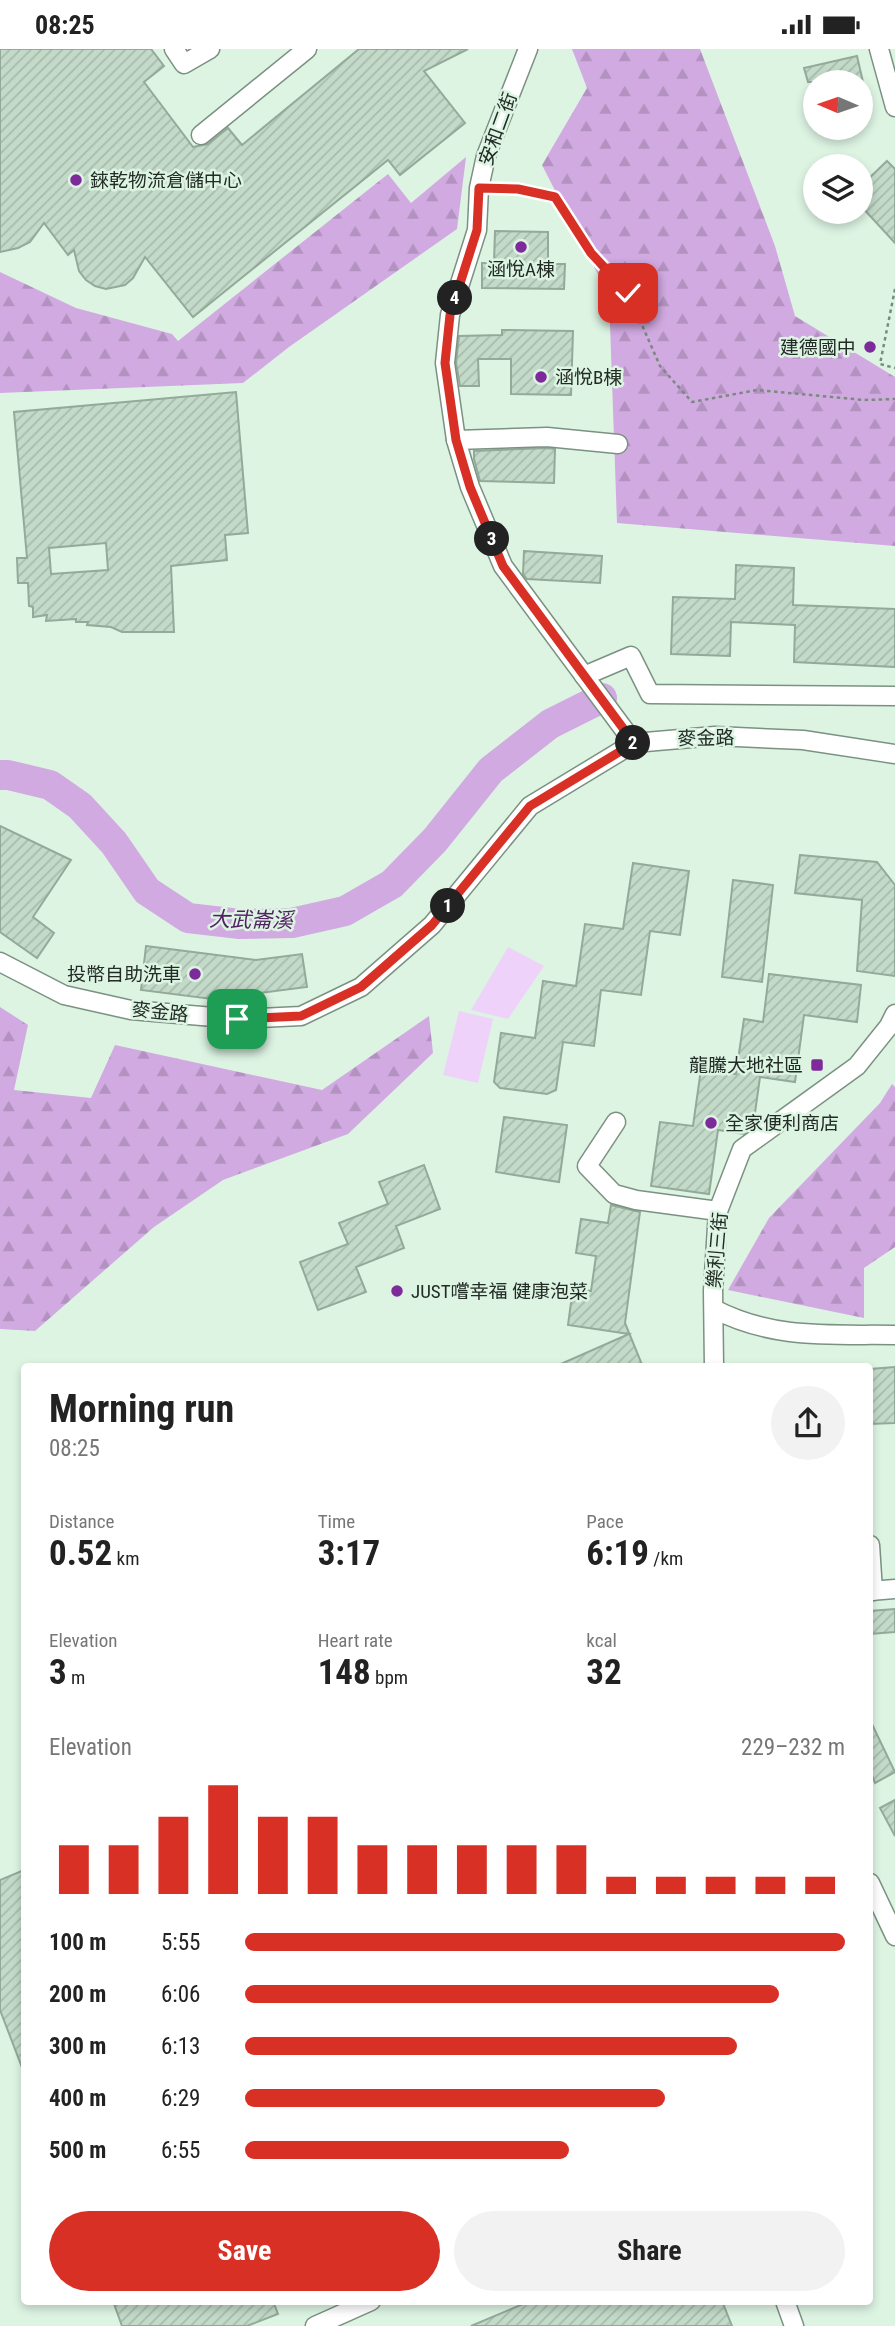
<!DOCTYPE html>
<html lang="en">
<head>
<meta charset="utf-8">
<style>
  :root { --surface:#fff; --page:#f2f2f2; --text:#222; --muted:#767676; --accent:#d93025 }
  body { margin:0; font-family:"Roboto Condensed","Noto Sans TC",sans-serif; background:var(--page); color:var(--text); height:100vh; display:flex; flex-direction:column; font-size:26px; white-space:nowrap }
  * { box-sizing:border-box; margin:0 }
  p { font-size:23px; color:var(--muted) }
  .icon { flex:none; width:38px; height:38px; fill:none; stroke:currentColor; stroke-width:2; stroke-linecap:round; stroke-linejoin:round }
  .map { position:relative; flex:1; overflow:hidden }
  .drawer { position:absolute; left:21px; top:1314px; width:852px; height:942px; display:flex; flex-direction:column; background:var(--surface); border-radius:7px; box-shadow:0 4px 10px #0003 }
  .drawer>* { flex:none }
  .needle { width:46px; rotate:272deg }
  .fabs { position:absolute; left:803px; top:21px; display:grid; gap:14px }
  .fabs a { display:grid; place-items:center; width:70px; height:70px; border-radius:50%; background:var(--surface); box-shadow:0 4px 10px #0003; font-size:35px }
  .pin { position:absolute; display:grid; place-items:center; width:60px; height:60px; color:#fff; margin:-30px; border-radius:14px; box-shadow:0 4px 10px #0006 }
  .km { position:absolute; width:35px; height:35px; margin:-18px; border-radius:50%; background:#222; color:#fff; font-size:19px; line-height:35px; text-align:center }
  .round { display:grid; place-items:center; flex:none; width:74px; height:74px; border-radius:37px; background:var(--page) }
  .headline { display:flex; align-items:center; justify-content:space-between; height:119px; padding:0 28px }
  h1 { font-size:38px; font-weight:700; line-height:52px }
  .stats { display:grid; grid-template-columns:repeat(3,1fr); gap:10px; height:119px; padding:7px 28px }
  .stats div { display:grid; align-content:center }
  .stats b { font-size:35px; font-weight:700 }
  .stats small { font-size:19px; font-weight:400 }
  .stats p { font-size:19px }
  .chart { height:196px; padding:14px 28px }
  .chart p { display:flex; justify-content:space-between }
  .chart svg { width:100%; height:126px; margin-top:7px; stroke:var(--accent); stroke-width:6 }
  .button { display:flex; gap:14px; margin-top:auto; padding:14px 28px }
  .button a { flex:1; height:80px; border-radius:42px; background:var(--accent); color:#fff; font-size:28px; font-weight:700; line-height:80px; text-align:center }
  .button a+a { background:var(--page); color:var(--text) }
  ul { padding:0 28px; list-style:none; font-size:23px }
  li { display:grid; grid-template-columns:112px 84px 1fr; align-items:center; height:52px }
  li i { height:18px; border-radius:9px; background:var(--accent) }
  .status { display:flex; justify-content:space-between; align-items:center; height:49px; padding:0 35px; background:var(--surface); direction:ltr }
  .status svg { height:19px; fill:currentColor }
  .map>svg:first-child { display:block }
</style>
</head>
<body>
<div class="status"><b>08:25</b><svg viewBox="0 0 49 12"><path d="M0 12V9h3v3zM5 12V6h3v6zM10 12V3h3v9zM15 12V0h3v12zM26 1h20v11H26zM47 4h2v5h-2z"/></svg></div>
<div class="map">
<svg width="895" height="2277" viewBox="0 0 895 2277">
  <defs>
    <pattern id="forest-firs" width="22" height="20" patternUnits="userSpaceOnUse" patternTransform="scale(1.75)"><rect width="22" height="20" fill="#d1aae1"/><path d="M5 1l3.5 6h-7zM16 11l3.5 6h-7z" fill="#b392c1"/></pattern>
    <pattern id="building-hatch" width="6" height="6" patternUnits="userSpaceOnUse" patternTransform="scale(1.75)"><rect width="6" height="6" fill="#c3dac9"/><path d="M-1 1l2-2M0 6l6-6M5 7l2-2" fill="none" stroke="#a7bbac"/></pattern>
  </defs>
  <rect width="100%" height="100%" fill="#ddf4e3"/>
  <g fill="url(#forest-firs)">
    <polygon points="572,0 700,0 775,197 795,267 895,328 895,497 617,474 609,247 542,116 587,39"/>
    <polygon points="466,108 457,180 289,298 243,334 0,344 0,223 76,259 172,285 178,292 388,125 411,154"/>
    <polygon points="0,958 28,976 14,1041 91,1049 115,996 322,1041 429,967 433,1004 348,1085 223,1131 154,1178 35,1282 0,1280"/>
    <polygon points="892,1035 895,1038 895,1198 864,1219 864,1269 728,1241 769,1169 880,1054"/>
  </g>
  <g fill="#eed2f9">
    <polygon points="508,898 544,917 508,970 471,961"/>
    <polygon points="459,962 493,970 478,1034 443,1026"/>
  </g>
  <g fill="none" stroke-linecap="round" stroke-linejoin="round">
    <polyline stroke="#d1aae1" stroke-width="30" points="0,726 8,726 50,736 80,757 114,794 147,842 188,869 240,875 292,874 345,862 392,835 435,791 491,721 550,675 602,649"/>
  </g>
  <g fill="url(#building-hatch)" stroke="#93a999" stroke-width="2" fill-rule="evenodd">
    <polygon points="0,0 151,0 164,17 144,33 193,98 208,95 228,79 242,96 359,0 468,0 424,22 465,74 400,126 388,111 193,268 145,208 133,229 125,236 106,240 95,237 86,231 79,222 74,201 68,206 44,174 30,193 18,199 0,203"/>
    <polygon points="857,7 863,33 808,33 804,19"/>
    <polygon points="887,112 895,120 895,194 861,157 861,137"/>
    <polygon points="495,182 548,183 548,215 565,215 564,240 482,239 482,214 494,214"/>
    <polygon points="502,281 573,282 571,346 511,345 511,310 478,310 479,337 460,337 456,314 459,287 502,286"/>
    <path d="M236,343L248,484L225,486L227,511L171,517L174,583H122L111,578L87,576L88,573H76V570L46,572L47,566L33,568V558L29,557L28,534H18L17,509H27L14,363ZM106,494L108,521L51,525L49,499Z"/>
    <polygon points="547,399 555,400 554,434 480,432 474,410 474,402"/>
    <polygon points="524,502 602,507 600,534 527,530 523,525"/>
    <polygon points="736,516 794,519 793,556 895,560 895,618 794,613 795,576 731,573 730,607 671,605 673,548 735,550"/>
    <polygon points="0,777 71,811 33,868 54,884 37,909 0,883"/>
    <polygon points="800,806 877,813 895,836 895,927 857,922 862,851 795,844"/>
    <polygon points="633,814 689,822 680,886 650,882 641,946 601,941 594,997 563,993 556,1041 547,1045 500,1039 494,1033 501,984 535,989 543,932 576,937 585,875 623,880"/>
    <polygon points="733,831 773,836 762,933 722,928"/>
    <polygon points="146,897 256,911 302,905 307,938 244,946 243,954 141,941"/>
    <polygon points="769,925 861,936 857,973 804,966 795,1033 760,1028 753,1078 744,1085 718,1081 709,1145 651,1137 660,1073 693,1077 701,1020 736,1025 744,970 763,973"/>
    <polygon points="504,1068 567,1076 559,1133 496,1123"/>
    <polygon points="424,1116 440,1160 396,1177 404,1199 356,1218 366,1243 318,1261 300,1213 348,1195 339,1174 388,1155 379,1133"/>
    <polygon points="611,1156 640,1163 625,1274 643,1318 554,1318 629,1285 568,1276 573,1239 591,1242 596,1207 576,1204 581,1170 608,1174"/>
    <polygon points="895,1318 895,1374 870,1375 870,1320"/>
    <polygon points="895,1560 895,1583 870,1585 870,1562"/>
    <polygon points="870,1671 895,1723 875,1734 870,1721"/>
    <polygon points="895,1751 895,1787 880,1759"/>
    <polygon points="24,1821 24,2021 23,2021 0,1961 0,1831"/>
    <polygon points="113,2252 273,2252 278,2265 247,2277 122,2277"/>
    <polygon points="530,2252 722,2252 732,2277 471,2277"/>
  </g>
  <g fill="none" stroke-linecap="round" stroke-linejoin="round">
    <defs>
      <g id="minor">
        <polyline points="174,0 184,15 210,0"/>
        <polyline points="528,0 486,107 479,139 477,181 450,266 445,314 456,391 470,438 503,517 634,694"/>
        <polyline points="879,0 895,58"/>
        <polyline points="201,86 307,0"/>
        <polyline points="456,391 547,388 618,395"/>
        <polyline points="584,627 631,607 650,645 895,647"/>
        <polyline points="0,913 64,946 131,961 237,970 301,967 361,938 432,876 530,757 634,694 715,687 803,691 895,705"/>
        <polyline points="616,1073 587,1117 614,1145 636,1151 718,1162"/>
        <path d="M714,1260C774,1291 830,1285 895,1286"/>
        <polyline points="714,1318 713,1242 718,1162 742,1100 857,1017 889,977 895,965"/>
        <polyline points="870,1496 873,1542"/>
        <polyline points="870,1542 895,1540"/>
        <polyline points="870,1834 895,1887"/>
        <polyline points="785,2252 794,2277"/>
        <polyline points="315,2277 371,2252"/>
      </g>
    </defs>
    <use href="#minor" stroke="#7b9181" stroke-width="21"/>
    <g stroke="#7a8a7e" stroke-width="2.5" stroke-dasharray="3.5 3.5" stroke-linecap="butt">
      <polyline points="496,139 518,140 555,148 591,204 628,244 660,317 692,353 757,341 864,351 895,350"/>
      <polyline points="895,240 880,315 895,319"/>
    </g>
    <use href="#minor" stroke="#fff" stroke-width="18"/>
  </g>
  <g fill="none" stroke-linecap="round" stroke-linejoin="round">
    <defs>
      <polyline id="route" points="237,970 301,967 361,938 432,876 530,757 634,694 503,517 470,438 456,391 445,314 450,266 477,181 479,139 518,140 555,148 591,204 628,244"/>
    </defs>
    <use href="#route" stroke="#fff" stroke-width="14"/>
    <use href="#route" stroke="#d93025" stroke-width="9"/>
  </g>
  <g fill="#7d2b9a" stroke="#ddf4e3" stroke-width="2.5">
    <circle cx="76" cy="131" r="7"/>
    <circle cx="521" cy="198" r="7"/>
    <circle cx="870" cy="298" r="7"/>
    <circle cx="541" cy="328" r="7"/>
    <circle cx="195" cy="925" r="7"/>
    <rect x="810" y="1009" width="14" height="14" rx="3.5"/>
    <circle cx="711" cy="1074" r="7"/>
    <circle cx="397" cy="1242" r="7"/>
  </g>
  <g text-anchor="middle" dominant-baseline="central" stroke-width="5" stroke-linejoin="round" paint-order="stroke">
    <g font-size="19" fill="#222b25" stroke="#ddf4e3">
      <text transform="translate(498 80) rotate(-70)">安和二街</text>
      <text transform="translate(706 689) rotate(-1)">麥金路</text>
      <text transform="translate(160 963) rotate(6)">麥金路</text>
      <text transform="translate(717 1201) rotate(-85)">樂利三街</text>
    </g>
    <g font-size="19" fill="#222b25" stroke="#ddf4e3" text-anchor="start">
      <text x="90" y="131">錸乾物流倉儲中心</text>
      <text x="521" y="220" text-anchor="middle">涵悅A棟</text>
      <text x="856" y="298" text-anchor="end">建德國中</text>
      <text x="555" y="328">涵悅B棟</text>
      <text x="181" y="925" text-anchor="end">投幣自助洗車</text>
      <text x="803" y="1016" text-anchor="end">龍騰大地社區</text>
      <text x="725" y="1074">全家便利商店</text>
      <text x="411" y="1242">JUST嚐幸福 健康泡菜</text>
    </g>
    <g font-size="21" font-style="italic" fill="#512262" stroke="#ddf4e3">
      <text transform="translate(251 871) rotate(1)">大武崙溪</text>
    </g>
  </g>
</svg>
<div class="fabs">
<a><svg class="needle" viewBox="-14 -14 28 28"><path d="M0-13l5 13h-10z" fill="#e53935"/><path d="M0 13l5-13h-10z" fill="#767676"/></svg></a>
<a><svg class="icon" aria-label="layers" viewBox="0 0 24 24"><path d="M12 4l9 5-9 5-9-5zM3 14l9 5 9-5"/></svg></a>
</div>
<div class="pin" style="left:237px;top:970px;background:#1e9e55"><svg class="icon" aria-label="arrive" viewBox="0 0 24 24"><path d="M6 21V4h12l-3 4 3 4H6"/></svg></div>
<div class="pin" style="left:628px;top:244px;background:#d93025"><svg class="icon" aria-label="check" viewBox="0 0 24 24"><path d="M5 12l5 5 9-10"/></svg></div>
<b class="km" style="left:448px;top:857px">1</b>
<b class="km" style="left:633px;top:694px">2</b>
<b class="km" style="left:492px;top:490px">3</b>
<b class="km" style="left:455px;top:249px">4</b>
<section class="drawer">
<div class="headline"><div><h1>Morning run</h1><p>08:25</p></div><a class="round"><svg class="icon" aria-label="share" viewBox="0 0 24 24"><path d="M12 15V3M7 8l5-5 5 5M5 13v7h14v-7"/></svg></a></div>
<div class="stats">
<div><p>Distance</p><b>0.52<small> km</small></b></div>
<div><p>Time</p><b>3:17</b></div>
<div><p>Pace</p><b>6:19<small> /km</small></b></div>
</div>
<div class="stats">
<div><p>Elevation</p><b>3<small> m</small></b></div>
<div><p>Heart rate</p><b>148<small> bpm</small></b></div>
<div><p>kcal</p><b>32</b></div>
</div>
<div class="chart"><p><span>Elevation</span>229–232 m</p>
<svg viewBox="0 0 160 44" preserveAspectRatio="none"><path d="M5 44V27M15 44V27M25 44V17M35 44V6M45 44V17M55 44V17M65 44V27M75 44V27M85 44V27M95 44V27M105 44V27M115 44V38M125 44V38M135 44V38M145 44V38M155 44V38"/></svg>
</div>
<ul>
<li><b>100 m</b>5:55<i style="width:100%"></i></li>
<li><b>200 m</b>6:06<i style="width:89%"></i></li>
<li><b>300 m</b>6:13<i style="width:82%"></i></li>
<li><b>400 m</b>6:29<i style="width:70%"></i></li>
<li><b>500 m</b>6:55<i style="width:54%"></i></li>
</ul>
<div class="button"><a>Save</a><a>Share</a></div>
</section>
</div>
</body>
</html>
